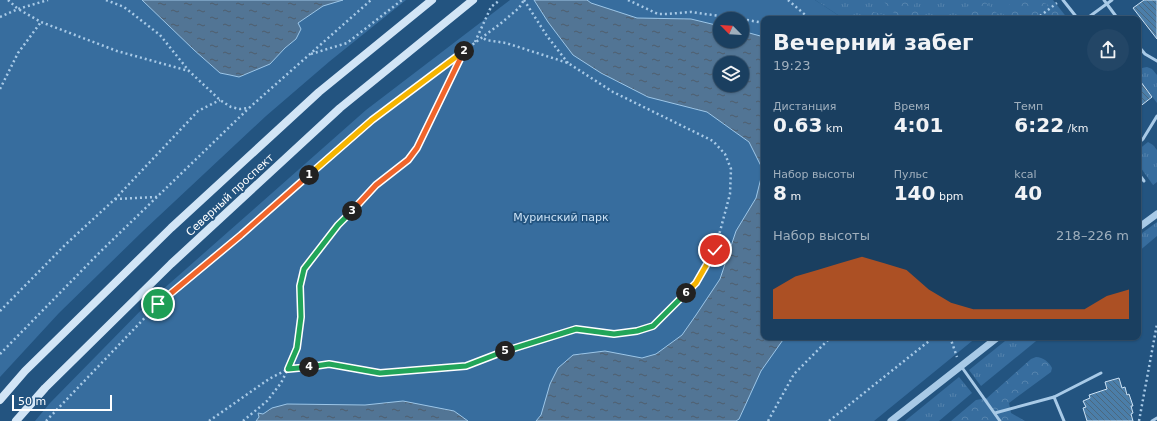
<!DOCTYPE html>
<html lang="ru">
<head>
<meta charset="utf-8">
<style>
  :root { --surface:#1a3f60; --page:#234666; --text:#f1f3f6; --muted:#9fafbd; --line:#385875; --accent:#ea580c }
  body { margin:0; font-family:"DejaVu Sans",sans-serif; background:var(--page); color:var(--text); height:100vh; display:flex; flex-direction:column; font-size:15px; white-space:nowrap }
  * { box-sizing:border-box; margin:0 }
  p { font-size:13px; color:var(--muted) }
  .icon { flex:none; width:22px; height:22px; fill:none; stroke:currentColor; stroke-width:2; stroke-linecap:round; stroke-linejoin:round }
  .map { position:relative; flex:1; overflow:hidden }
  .sheet { position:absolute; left:761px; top:16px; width:380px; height:324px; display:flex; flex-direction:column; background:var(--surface); border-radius:8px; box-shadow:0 1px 3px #0004,0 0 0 1px var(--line) }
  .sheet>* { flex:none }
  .needle { width:26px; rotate:294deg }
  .tools { position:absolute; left:713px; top:12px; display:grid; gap:8px }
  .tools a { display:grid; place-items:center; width:36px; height:36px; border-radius:50%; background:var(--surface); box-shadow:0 1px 3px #0004,0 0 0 1px var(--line); font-size:20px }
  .scale { position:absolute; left:12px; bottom:10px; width:100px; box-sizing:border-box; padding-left:4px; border:2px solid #fff; border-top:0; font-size:11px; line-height:14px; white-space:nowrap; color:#fff; -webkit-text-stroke:3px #235480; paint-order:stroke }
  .pin { position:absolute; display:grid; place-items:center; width:34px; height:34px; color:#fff; margin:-17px; border:2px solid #fff; border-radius:50%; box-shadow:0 1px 4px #0007 }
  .km { position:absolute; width:20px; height:20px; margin:-10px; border-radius:50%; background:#222; color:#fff; font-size:11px; line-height:20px; text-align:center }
  .round { display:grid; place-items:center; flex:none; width:42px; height:42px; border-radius:21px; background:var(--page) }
  .overview { display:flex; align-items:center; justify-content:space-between; height:68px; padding:0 12px }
  h1 { font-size:22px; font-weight:800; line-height:30px }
  .figures { display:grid; grid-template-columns:repeat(3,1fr); gap:6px; height:68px; padding:4px 12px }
  .figures div { display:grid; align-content:center }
  .figures b { font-size:20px; font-weight:800 }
  .figures small { font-size:11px; font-weight:400 }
  .figures p { font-size:11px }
  .chart { height:112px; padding:8px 12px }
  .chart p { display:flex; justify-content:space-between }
  .chart svg { width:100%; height:72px; margin-top:4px; fill:var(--accent); opacity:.7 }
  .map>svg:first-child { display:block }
</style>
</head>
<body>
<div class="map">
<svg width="1157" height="421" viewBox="0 0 1157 421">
  <defs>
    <pattern id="grass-tufts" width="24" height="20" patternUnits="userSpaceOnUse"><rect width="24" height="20" fill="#376d9e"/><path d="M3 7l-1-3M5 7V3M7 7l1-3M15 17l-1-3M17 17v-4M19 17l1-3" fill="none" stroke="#5583ad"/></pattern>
    <pattern id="forest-crowns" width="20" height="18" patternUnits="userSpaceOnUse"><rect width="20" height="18" fill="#376d9e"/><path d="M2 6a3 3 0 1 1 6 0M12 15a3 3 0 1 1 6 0" fill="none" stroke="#5583ad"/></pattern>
    <pattern id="water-ripples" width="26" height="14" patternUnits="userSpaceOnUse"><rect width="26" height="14" fill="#527595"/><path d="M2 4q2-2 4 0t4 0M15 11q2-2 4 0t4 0" fill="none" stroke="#4f5e6d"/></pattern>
    <pattern id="building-back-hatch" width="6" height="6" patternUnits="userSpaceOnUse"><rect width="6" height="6" fill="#4b7ea9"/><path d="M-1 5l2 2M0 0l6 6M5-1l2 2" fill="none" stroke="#4b687f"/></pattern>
  </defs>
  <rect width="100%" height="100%" fill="#235480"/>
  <g fill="url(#grass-tufts)">
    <polygon points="815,0 1053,0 1068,19 844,19"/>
    <polygon points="1147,67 1152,69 1157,75 1157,103 1138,78 1138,71 1142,68"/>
    <polygon points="1148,142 1153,145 1157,150 1157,182 1153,185 1138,164 1138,150"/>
    <polygon points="1157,222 1157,236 1138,252 1138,236"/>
    <polygon points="1010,337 1041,337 981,386 969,370"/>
    <polygon points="959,377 972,393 939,421 905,421"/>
  </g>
  <g fill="url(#forest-crowns)">
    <path d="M883,0H915L914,7L923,12L925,16C919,21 906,20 899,17C894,14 886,5 883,0Z"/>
    <polygon points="973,0 983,0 1002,18 1011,2 1010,0 1040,0 1061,13 1064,19 961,19 970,2"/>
    <polygon points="873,12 882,14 890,19 867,19 869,15"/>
    <path d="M1036,357C1043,357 1049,362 1052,368L1051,372L1009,403L1011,413L1025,421H951L976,400L987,398L1031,359Z"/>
  </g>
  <g fill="#376d9e" fill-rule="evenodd">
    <polygon points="0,0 406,0 330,61 266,116 143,231 59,313 0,377"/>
    <path d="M510,0H815L844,19H764V337H977L874,421H35L50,403L152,299L366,110ZM720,19H742V41H720ZM720,63H742V85H720Z"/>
  </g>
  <g fill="url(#water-ripples)" stroke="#9cc6e8" fill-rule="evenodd">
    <polygon points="142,0 343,0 323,6 298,23 301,29 296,39 285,48 270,64 239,77 230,75 220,73 194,50"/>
    <path d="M534,0H587L591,3L637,18L691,19L720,26V41H742V31L764,37V337H785L761,371L739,419L736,421H536L541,415L550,384L558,368L573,355L605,351L642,358L656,354L682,335L696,315L720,279L736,231L756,198L763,170L749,142L707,112L648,97L601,73L573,55L548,22ZM720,63H742V85H720Z"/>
    <polygon points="403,401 454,411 468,421 256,421 259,417 258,413 263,414 272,408 287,404 365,405"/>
  </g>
  <g fill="url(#building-back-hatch)" stroke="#cce2f5">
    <polygon points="1144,0 1157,0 1157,39 1133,8"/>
    <polygon points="1138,78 1152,97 1138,108"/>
    <polygon points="1119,378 1122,388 1125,387 1127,395 1129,394 1133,406 1131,406 1133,413 1131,414 1133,421 1087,421 1083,408 1086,407 1083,401 1090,398 1089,395 1107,389 1105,382"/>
  </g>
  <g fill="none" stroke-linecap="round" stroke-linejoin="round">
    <g stroke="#a8cae7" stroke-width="2.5" stroke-dasharray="2 3" stroke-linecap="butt">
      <polyline points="8,0 18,9 41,22 117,51 189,71"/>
      <polyline points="106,0 124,7 160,35 189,71 220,100 231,107 240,109 249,108 371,0"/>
      <polyline points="524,0 547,36 568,63"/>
      <polyline points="628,0 658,14 667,14 691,12 741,19"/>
      <polyline points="788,0 810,19"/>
      <polyline points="0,17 18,9 48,0"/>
      <polyline points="742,19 764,23"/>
      <polyline points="1036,19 1057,3"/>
      <polyline points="475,42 491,7 500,0"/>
      <polyline points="311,54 347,43 402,0"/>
      <polyline points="0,89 18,53 41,22"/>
      <polyline points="115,199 157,197"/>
      <polyline points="0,311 65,245 115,199 198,111 220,100"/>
      <polyline points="925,337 930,340"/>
      <polyline points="950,337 957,357"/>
      <polyline points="0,354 100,252 249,108"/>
      <polyline points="46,421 158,304 241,235 372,120 500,24 519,8 524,0"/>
      <polyline points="209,421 269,379 288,369 329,364 380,373 466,366 518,346 576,329 614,334 637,331 653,326 696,283 715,250 730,194 731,169 725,154 713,141 613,92 568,63 506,43 486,40 482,37"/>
      <polyline points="243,421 267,401 281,383 288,369 297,348 301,317 300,286 304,269 338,225 375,185 408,160 417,148 463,52"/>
      <polyline points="768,421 794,374 831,337"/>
      <polyline points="829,421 934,337"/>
      <polyline points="1139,421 1157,324"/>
    </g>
    <g stroke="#a8cae7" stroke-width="3">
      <polyline points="1063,0 1078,19"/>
      <polyline points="1104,0 1118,19"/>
      <polyline points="1086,19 1112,0"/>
      <polyline points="1138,49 1140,48 1145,54 1157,61"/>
      <polyline points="1138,143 1143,139 1157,116"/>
      <polyline points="1138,173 1144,181"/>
      <polyline points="961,366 1000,421"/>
      <polyline points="1054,397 1101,373"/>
      <polyline points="995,413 1054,397 1064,421"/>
      <polyline points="1152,421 1157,418"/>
    </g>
    <g stroke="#a8cae7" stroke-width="7">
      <polyline points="1138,228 1157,214"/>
      <polyline points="891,421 998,337"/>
    </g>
    <g stroke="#d2e5f6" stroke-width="8">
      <polyline points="0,400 25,371 171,228 319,92 432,0"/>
      <polyline points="16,421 45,388 171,264 340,108 473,0"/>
    </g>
  </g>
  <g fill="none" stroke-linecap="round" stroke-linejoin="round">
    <defs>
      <polyline id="split-1" points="158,304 241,235 309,175"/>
      <polyline id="split-2" points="309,175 372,120 464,51"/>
      <polyline id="split-3" points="352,211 376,185 408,160 417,148 464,51"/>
      <polyline id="split-4" points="309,367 288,369 297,348 301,317 300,286 304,269 338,225 352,211"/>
      <polyline id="split-5" points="309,367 329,364 380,373 466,366 505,351"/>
      <polyline id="split-6" points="505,351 576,329 614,334 637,331 653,326 686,293"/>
      <polyline id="split-7" points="686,293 696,283 715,250"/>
    </defs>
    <use href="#split-1" stroke="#fff" stroke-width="8"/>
    <use href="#split-2" stroke="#fff" stroke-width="8"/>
    <use href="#split-3" stroke="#fff" stroke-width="8"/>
    <use href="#split-4" stroke="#fff" stroke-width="8"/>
    <use href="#split-5" stroke="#fff" stroke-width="8"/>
    <use href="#split-6" stroke="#fff" stroke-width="8"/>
    <use href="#split-7" stroke="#fff" stroke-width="8"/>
    <use href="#split-1" stroke="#f0652b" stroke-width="5"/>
    <use href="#split-2" stroke="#f5b400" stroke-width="5"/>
    <use href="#split-3" stroke="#f0652b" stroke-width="5"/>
    <use href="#split-4" stroke="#22a559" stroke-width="5"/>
    <use href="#split-5" stroke="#22a559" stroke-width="5"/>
    <use href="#split-6" stroke="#22a559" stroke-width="5"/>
    <use href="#split-7" stroke="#f5b400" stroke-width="5"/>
  </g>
  <g text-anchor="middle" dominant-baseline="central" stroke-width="3.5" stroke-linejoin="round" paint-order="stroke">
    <g font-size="11" fill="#fff" stroke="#235480">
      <text transform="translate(230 195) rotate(-43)">Северный проспект</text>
    </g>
    <g font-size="11" fill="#cce2f5" stroke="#235480">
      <text x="561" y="217">Муринский парк</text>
    </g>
  </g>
</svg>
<div class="tools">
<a><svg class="needle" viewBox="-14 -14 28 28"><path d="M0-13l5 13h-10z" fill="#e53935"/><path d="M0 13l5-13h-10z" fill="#9fafbd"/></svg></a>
<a><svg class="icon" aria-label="layers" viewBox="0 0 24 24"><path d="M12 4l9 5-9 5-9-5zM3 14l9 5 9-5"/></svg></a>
</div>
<div class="scale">50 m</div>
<div class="pin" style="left:158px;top:304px;background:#1e9e55"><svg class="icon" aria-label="arrive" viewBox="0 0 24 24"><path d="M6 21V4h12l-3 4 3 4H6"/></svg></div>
<div class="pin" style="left:715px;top:250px;background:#d93025"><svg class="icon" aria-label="check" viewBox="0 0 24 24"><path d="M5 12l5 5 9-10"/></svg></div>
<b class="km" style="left:309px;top:175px">1</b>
<b class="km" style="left:464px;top:51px">2</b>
<b class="km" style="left:352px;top:211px">3</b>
<b class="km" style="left:309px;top:367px">4</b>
<b class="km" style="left:505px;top:351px">5</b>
<b class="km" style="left:686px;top:293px">6</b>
<section class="sheet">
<div class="overview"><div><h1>Вечерний забег</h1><p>19:23</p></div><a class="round"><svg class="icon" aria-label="share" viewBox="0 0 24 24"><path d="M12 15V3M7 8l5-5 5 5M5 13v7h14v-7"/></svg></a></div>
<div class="figures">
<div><p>Дистанция</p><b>0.63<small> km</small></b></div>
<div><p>Время</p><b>4:01</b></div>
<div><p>Темп</p><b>6:22<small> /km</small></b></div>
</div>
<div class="figures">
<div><p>Набор высоты</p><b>8<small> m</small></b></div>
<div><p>Пульс</p><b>140<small> bpm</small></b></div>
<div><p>kcal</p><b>40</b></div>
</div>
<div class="chart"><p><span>Набор высоты</span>218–226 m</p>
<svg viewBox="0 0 160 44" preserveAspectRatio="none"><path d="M0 44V26L10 18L20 14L30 10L40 6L50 10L60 14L70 26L80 34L90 38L100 38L110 38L120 38L130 38L140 38L150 30L160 26V44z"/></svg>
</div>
</section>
</div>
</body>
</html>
